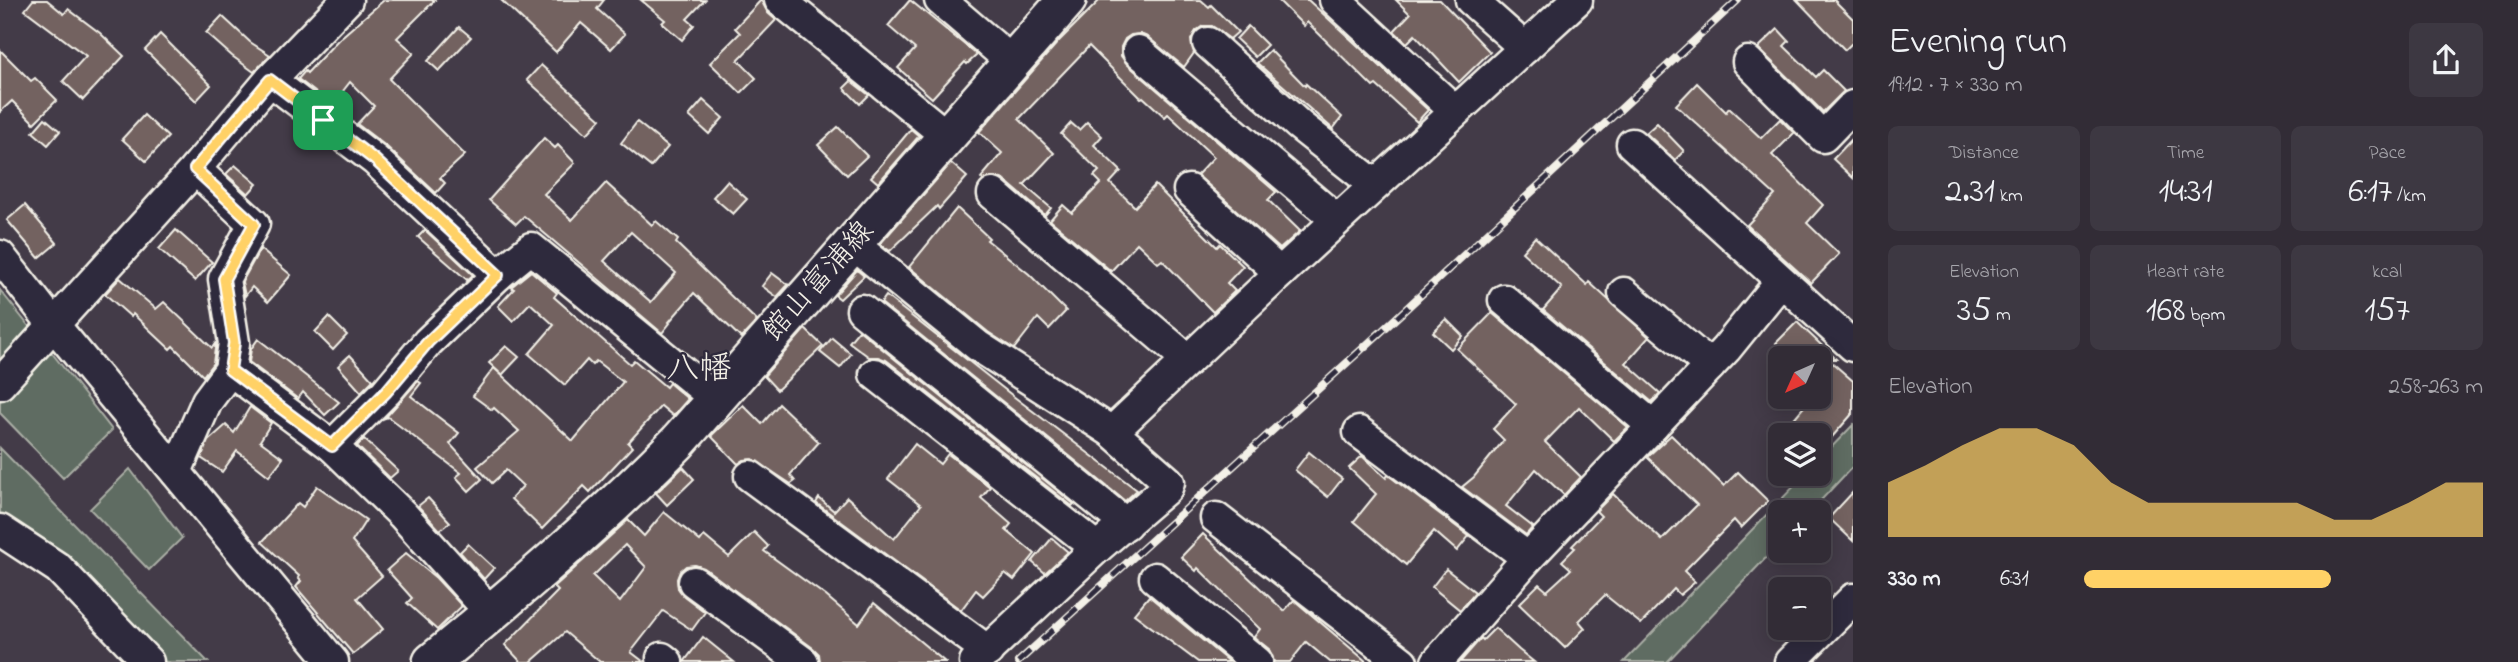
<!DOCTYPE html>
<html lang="en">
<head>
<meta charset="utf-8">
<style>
  :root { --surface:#322c36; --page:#3d3842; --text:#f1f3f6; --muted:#a8a7ad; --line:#4d4851; --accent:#ffd166 }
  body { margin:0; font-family:"Indie Flower","Klee One",sans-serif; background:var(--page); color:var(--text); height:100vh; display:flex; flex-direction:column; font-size:26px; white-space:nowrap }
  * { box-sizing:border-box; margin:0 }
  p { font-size:23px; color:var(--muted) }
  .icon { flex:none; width:38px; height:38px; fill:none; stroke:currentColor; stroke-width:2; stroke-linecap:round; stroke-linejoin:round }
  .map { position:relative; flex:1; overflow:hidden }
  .drawer { display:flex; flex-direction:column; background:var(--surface); width:665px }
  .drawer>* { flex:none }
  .needle { width:46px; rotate:225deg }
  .buttons { position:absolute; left:1768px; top:346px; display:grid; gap:14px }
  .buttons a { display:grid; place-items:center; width:63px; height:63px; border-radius:10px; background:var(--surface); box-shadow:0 4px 18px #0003,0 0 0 2px var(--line); font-size:35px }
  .pin { position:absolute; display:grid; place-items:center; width:60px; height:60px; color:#fff; margin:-30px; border-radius:14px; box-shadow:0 4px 10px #0006 }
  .round { display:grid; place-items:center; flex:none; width:74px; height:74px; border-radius:10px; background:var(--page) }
  .overview { display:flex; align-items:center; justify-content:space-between; height:119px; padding:0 35px }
  h1 { font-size:38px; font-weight:600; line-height:52px }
  .metrics { display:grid; grid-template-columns:repeat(3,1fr); gap:10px; height:119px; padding:7px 35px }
  .metrics div { display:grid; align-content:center; border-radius:10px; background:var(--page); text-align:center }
  .metrics b { font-size:35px; font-weight:600 }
  .metrics small { font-size:19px; font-weight:400 }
  .metrics p { font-size:19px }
  .chart { height:196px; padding:14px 35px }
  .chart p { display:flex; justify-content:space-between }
  .chart svg { width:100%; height:126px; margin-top:7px; fill:var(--accent); opacity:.7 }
  ul { padding:0 35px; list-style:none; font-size:23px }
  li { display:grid; grid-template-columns:112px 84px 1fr; align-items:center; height:52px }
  li i { height:18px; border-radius:9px; background:var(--accent) }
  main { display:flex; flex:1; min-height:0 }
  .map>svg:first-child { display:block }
</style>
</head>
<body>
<main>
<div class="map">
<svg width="1853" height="662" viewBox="0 0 1853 662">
  <rect width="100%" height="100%" fill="#433b48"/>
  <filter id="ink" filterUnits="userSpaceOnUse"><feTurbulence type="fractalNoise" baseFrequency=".0143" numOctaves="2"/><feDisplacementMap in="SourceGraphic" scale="14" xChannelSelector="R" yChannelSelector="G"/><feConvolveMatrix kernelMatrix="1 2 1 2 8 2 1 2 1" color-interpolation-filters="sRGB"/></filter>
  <g filter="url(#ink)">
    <g fill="#5f6c62" stroke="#aaaea5" stroke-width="2">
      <polygon points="0,290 35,334 0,371"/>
      <polygon points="48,348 112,430 63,478 0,413 0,401"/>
      <polygon points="1853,425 1853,466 1809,513 1780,513 1780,543 1667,662 1624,662 1806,474 1818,474 1818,461"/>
      <polygon points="0,448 208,662 160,662 0,520"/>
      <polygon points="130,469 182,538 149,570 90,509"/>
    </g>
    <g fill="#736260" stroke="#f4f1e8" stroke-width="2" fill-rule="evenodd">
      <polygon points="33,0 47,0 64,14 68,9 100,33 124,56 83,100 63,81 86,56 25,10"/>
      <polygon points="384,0 435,0 397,38 414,53 389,79 465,155 440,178 445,183 436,193 387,147 357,124 374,106 350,82 332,105 298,79 305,71 307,73 338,40"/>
      <polygon points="501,0 604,0 597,9 625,34 611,49 581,23 556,52"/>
      <polygon points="641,0 705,0 687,19 694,25 682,40 662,23 665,20"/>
      <polygon points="761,0 768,13 776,20 738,60 756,78 741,93 710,63 740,33 735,28"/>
      <polygon points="910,0 977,55 967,64 965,62 932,98 898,68 915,49 888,26"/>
      <polygon points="1100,0 1201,0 1209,7 1211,5 1238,32 1230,39 1212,26 1203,26 1196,31 1191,40 1194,53 1184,67 1149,38 1140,34 1131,35 1125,39 1121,47 1121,56 1127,64 1276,192 1268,200 1300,231 1280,249 1197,175 1214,157 1168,114 1165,117 1143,97 1141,98 1089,46 1019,119 1054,153 1024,185 1051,208 1045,215 1004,180 995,177 983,180 981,178 1002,153 979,132 1059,41"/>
      <polygon points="1278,0 1308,0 1428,110 1417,122 1376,85 1373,87 1307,22 1304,26"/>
      <polygon points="1396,0 1440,0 1490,52 1459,82 1415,35 1407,43 1394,31 1410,14"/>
      <polygon points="1797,0 1834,0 1853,19 1853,42 1845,50"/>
      <polygon points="222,16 250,42 270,55 254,72 232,56 206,33"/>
      <polygon points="1248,26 1267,45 1255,57 1236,39"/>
      <polygon points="459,27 471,37 439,71 428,61"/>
      <polygon points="1778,29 1789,41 1784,46 1816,77 1823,70 1844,91 1823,112 1758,48"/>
      <polygon points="160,34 211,85 196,101 145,50"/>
      <polygon points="0,50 31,81 35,78 57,100 34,123 12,101 0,112"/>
      <polygon points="1270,50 1305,86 1306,84 1342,117 1333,129 1257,63"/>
      <polygon points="541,65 601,119 587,134 527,80"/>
      <polygon points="851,81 869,95 860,104 844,88"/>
      <polygon points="1697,83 1726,112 1729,108 1761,138 1780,119 1794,133 1772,155 1823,205 1807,223 1839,254 1811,283 1747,225 1775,195 1676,105"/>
      <polygon points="703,100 723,118 709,134 689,116"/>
      <polygon points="144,115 168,137 146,161 122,139"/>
      <polygon points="45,118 60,131 48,145 33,132"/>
      <polygon points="637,122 668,147 651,167 621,143"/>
      <polygon points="1087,122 1102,136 1094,145 1121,171 1110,183 1135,207 1155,185 1217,247 1220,244 1243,266 1227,283 1235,291 1213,312 1162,260 1158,263 1137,243 1111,271 1050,220 1063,205 1072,213 1101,183 1094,176 1099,171 1061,134 1071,123 1079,130"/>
      <polygon points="1657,123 1684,151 1675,160 1646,133"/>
      <polygon points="838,127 867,156 847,175 818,145"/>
      <polygon points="911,129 919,136 878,183 871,177"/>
      <path d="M544,138L555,148L558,145L575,163L544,194L572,220L606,183L652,225L656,221L678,240L676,243L757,321L741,338L694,293L669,322L670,323L662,333L524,216L516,224L489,200ZM631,232L676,273L651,302L604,261Z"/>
      <polygon points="1853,138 1853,178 1833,159"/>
      <polygon points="951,163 967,177 939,209 937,206 890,251 880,244"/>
      <polygon points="235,165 257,184 248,194 226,174"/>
      <polygon points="727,181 747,199 733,214 713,197"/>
      <polygon points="25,205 57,243 39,258 7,220"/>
      <polygon points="957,208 989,238 987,240 1029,274 1066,311 1049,329 1038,318 1014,349 988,332 909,267"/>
      <polygon points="176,230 212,262 195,281 159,249"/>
      <polygon points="425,230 473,275 467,280 418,237"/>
      <polygon points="1535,237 1587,285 1589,282 1649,337 1626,363 1660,393 1652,402 1543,310 1562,288 1522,252"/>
      <polygon points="260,249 291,275 268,302 252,287 245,296 242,282"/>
      <polygon points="857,270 864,276 840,299 835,295"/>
      <polygon points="531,271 557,293 554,297 630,364 634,360 666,387 669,383 688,399 673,416 661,406 628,443 632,447 590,492 584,486 542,529 511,499 523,486 506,470 492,483 477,467 519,431 494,408 492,410 473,396 494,368 573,441 623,382 596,361 592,365 587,360 565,385 529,354 554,325 530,303 513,321 498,306 514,289 511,287"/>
      <polygon points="772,273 788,285 777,297 762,286"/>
      <polygon points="120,278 156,309 164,302 212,348 216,342 213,363 203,376 173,346 170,349 133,314 131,317 105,294"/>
      <polygon points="886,296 1013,396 1137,490 1125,501 881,303"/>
      <polygon points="1492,313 1628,427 1614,441 1579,407 1545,442 1581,477 1564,495 1536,469 1506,506 1533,527 1526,535 1462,487 1474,477 1504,440 1493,429 1516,404 1457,349"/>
      <polygon points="329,317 347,335 333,350 315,332"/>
      <polygon points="1446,319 1463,336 1451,349 1433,332"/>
      <polygon points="1797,322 1836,359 1828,359 1853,381 1853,413 1818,453 1818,436 1807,436 1791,422 1812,397 1818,397 1818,359 1793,359 1776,343"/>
      <polygon points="805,329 823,346 777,390 764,376"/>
      <polygon points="859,330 1074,504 1072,506 886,360 878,357 869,357 849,342"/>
      <polygon points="832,338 851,354 840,368 820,352"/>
      <polygon points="258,339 293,366 339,402 325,415 303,392 298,399 249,362 251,349"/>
      <polygon points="506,346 519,357 502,375 489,363"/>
      <polygon points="350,355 373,380 361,392 338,366"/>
      <polygon points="418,381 421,383 411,396 459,433 450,444 482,479 469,491 456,477 461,473 388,417 385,418"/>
      <polygon points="779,404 819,442 790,475 795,481 791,484 753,459 744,460 738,464 711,436 743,405 762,424"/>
      <polygon points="250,407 271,423 260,441 283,458 269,476 237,451 222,472 201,458 208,441 226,425 234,433"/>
      <polygon points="1671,435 1724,486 1738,472 1768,501 1741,528 1734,520 1684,571 1695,582 1680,595 1674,589 1641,624 1605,595 1579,621 1585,628 1565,648 1519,604 1539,584 1547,591 1571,569 1562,561 1575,548 1572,546 1601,516 1596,511 1613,494 1662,540 1697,505 1647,457"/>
      <polygon points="364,439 398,471 390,478 357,446"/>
      <polygon points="915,444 940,464 948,454 990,487 981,498 1011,524 1006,530 1035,554 1014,580 1005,573 983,596 976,590 961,610 816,503 819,498 834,511 847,497 894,539 921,505 888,479"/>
      <polygon points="1309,452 1342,479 1328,497 1295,470"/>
      <polygon points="1362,456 1386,478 1388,475 1469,536 1457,551 1434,531 1406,565 1354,521 1376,494 1349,468"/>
      <polygon points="683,467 694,479 667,505 656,493"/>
      <polygon points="317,486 366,520 352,542 382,576 357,598 383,629 353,654 296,587 301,581 298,578 299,576 262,542 298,503 303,507"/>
      <polygon points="1853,492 1853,541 1829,518"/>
      <polygon points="428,498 450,522 440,530 418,506"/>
      <path d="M664,512L700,541L704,536L729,557L754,532L768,546L764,551L826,596L859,624L874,603L945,662H820L819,654L813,648L704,568L695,565L686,566L680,571L677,579L678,588L684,596L705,612L692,630L663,611L631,652L644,662H600L565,632L531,662H521L505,645L558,591L554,587L628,520L644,536ZM625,545L646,567L620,602L593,576Z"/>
      <polygon points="1203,534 1284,611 1294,600 1367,662 1330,662 1306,642 1290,662 1274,662 1269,649 1254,637 1260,629 1198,568 1196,571 1181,557"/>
      <polygon points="1052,538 1068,552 1045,573 1032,562"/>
      <polygon points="468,544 494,568 484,579 460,552"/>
      <polygon points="406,553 436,578 462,606 437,630 407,603 412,598 387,570"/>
      <polygon points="1446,569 1475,592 1460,610 1432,587"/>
      <polygon points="1149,596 1229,662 1198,662 1134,614"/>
      <polygon points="1495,628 1519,650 1534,662 1460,662 1481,638 1483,640"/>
      <polygon points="703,637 734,662 684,662"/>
    </g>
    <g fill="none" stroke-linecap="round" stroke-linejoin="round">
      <defs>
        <g id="minor">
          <polyline points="780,0 948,137"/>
          <polyline points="940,0 1011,61"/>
          <polyline points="1335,0 1455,111"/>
          <polyline points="1471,0 1525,48"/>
          <polyline points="1208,43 1299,125 1375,185"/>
          <polyline points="1138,51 1337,220"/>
          <polyline points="1748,62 1823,137 1853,106"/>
          <polyline points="270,80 375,160 498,275 531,248 716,399"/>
          <polyline points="1632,144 1853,346"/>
          <polyline points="1189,190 1280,273"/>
          <polyline points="993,194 1188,360"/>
          <polyline points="853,244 978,346 1112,432 1169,482 1167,488 1097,548 975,662"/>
          <polyline points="0,256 53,324 333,662"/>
          <polyline points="1624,293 1710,366"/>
          <polyline points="1504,300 1653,426"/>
          <polyline points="862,310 1126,524"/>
          <polyline points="230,370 332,446 403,515 491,613"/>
          <polyline points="875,374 1097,548"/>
          <polyline points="0,384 195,169 270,80 347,0"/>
          <polyline points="1112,432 1280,273 1577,0"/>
          <polyline points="1359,432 1528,558"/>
          <polyline points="332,446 386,392 428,342 498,275"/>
          <polyline points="176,472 207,401 230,370 234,343 224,279 254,224 195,169"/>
          <polyline points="750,476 988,651"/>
          <polyline points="1216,518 1402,662"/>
          <polyline points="0,530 58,568 148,662"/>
          <polyline points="1155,578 1257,662"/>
          <polyline points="694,582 803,662"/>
          <polyline points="662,658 667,662"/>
          <polyline points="1437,662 1528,558 1726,349 1781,281"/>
          <polyline points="1790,662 1853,599"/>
        </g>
        <path id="major" d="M432,662C517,592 600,521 678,442L1067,0"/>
      </defs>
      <use href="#minor" stroke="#f4f1e8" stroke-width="35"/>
      <use href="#major" stroke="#f4f1e8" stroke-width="42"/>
      <use href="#minor" stroke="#2f2a3d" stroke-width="30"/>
      <use href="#major" stroke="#2f2a3d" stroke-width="37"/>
      <defs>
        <polyline id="rail" points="1018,662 1394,320 1738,0"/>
      </defs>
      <use href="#rail" stroke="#f4f1e8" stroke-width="8"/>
      <use href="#rail" stroke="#2f2a3d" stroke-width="5" stroke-dasharray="16" stroke-linecap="butt"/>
    </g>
  </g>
  <g fill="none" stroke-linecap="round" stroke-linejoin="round" filter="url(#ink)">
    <defs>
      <polygon id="route" points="270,80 375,160 498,275 428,342 386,392 332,446 230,370 234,343 224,279 254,224 195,169"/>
    </defs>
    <use href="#route" stroke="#fff" stroke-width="14"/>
    <use href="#route" stroke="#ffd166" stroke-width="9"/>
  </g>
  <g text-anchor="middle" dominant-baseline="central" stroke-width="5" stroke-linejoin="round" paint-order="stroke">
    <g font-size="30" fill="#f4f1e8" stroke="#2f2a3d">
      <text transform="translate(819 282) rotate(-48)">館山富浦線</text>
    </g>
    <g font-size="33" fill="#f4f1e8" stroke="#2f2a3d">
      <text x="699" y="370">八幡</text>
    </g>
  </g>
</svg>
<div class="buttons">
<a><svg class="needle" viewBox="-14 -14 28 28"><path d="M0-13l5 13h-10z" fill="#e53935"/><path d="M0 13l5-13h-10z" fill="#a8a7ad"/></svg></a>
<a><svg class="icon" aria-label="layers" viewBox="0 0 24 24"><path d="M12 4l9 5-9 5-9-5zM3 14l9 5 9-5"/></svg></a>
<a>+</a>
<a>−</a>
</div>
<div class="pin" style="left:323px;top:120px;background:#1e9e55"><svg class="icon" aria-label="arrive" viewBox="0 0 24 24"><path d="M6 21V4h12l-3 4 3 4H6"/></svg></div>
</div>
<section class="drawer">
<div class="overview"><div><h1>Evening run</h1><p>19:12 · 7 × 330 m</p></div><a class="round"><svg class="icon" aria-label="share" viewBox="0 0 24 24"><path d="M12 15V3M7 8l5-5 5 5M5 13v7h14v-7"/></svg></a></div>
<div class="metrics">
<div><p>Distance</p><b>2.31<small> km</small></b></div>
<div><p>Time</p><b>14:31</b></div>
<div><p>Pace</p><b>6:17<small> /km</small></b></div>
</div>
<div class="metrics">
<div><p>Elevation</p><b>35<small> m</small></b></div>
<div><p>Heart rate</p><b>168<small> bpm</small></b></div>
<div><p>kcal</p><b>157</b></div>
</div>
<div class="chart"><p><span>Elevation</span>258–263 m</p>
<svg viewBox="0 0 160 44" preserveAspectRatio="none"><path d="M0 44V25L10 19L20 12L30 6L40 6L50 12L60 25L70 32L80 32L90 32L100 32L110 32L120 38L130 38L140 32L150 25L160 25V44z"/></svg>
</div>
<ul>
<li><b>330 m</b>6:31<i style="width:62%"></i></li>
</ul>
</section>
</main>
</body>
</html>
